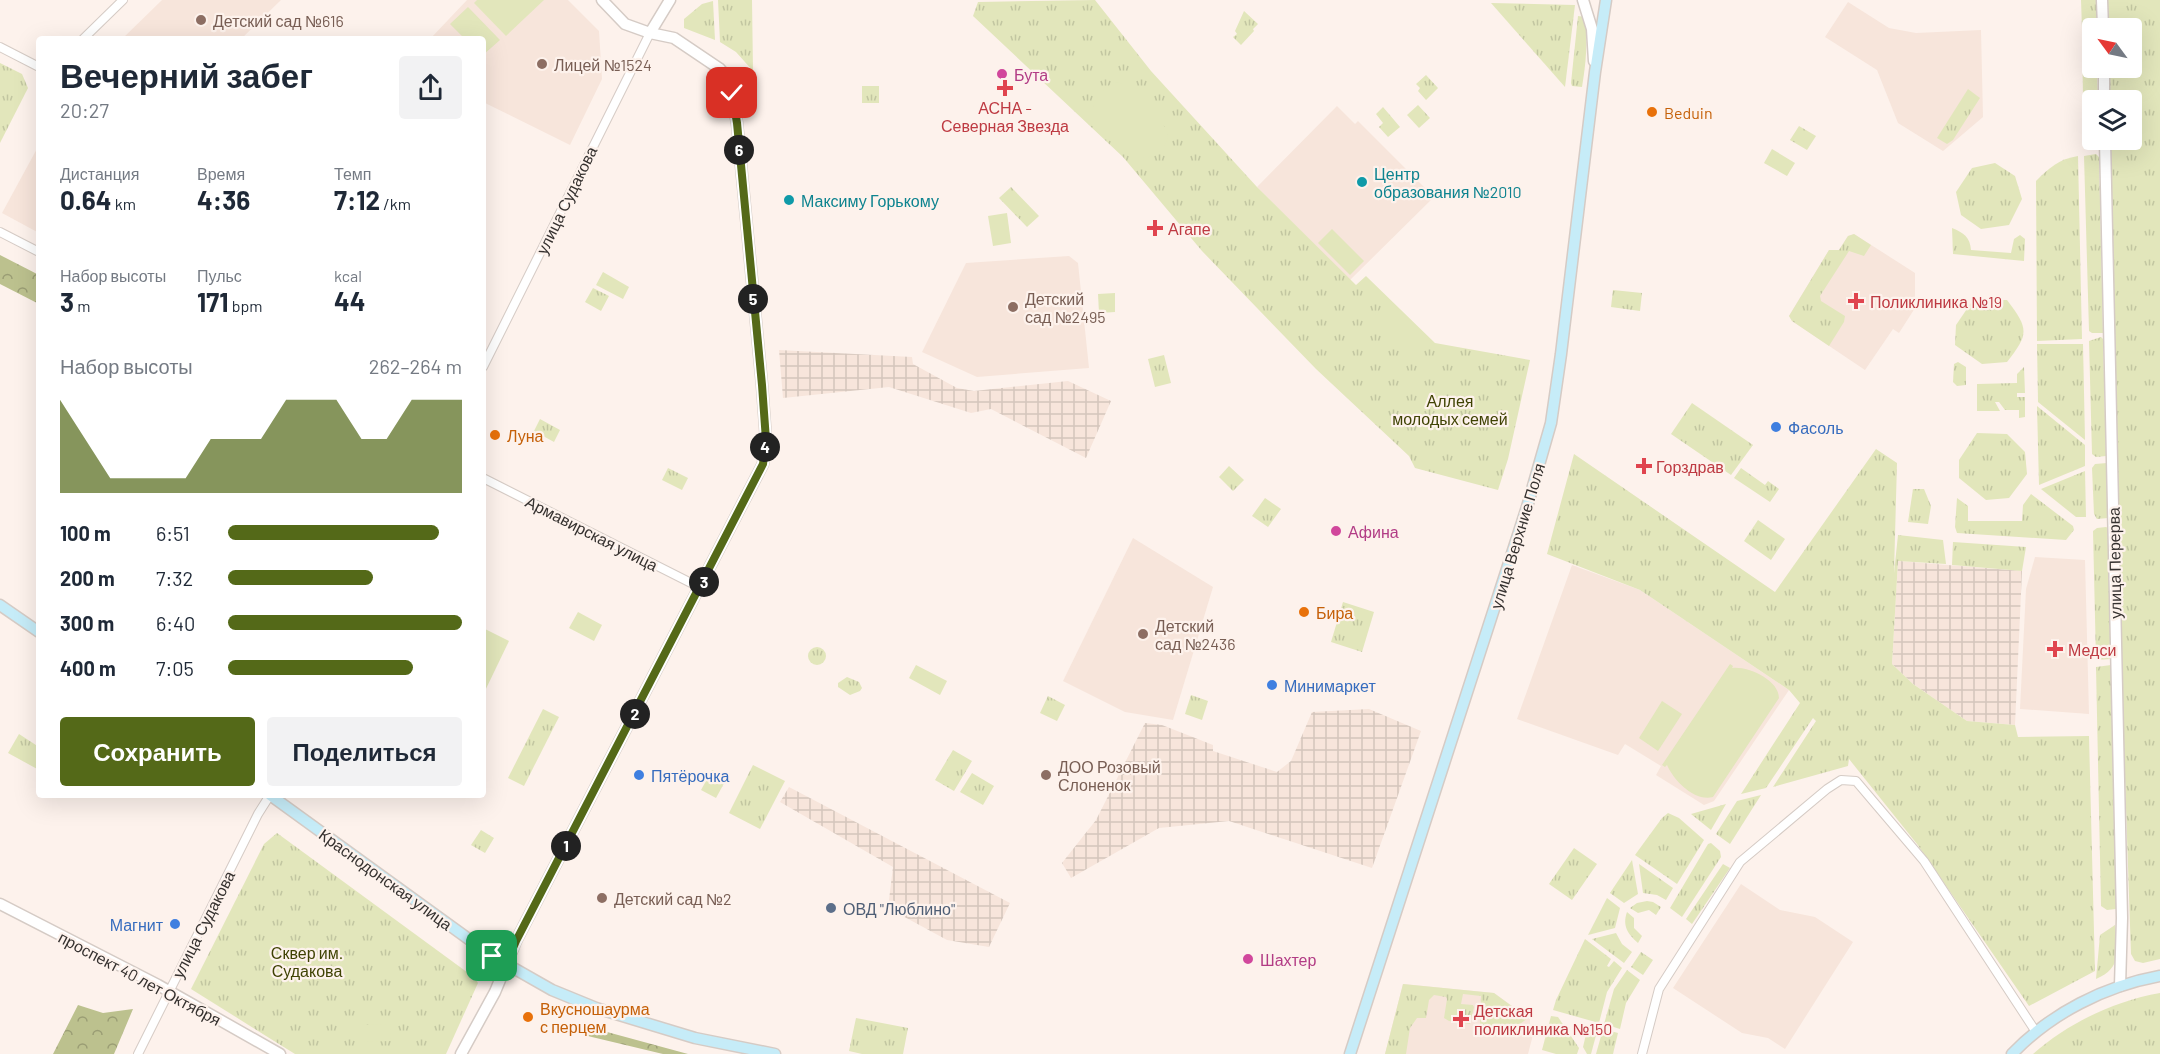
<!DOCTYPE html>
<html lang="ru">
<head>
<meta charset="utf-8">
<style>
  :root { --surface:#fff; --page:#f2f2f3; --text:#1f2937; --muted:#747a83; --accent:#546918 }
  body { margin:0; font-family:Barlow,sans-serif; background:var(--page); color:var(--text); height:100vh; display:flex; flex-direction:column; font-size:22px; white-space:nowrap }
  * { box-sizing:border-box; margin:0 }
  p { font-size:20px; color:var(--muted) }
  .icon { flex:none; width:33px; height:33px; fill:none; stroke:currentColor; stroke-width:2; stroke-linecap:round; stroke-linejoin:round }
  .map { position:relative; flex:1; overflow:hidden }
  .details { position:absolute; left:36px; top:36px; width:450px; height:762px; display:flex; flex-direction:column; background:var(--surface); border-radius:6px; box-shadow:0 6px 24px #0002 }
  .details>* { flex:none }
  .needle { width:39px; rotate:303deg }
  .tools { position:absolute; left:2082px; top:18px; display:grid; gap:12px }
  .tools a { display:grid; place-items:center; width:60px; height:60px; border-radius:6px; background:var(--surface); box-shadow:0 6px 24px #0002; font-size:30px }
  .pin { position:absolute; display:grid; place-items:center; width:51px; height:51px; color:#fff; margin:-26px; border-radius:12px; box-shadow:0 3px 9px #0006 }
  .km { position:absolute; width:30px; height:30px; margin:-15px; border-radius:50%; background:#222; color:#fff; font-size:16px; line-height:30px; text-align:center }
  .round { display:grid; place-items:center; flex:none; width:63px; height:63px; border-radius:6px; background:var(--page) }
  .summary { display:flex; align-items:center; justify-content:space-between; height:102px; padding:0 24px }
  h1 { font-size:33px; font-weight:700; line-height:45px }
  .stats { display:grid; grid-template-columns:repeat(3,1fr); gap:9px; height:102px; padding:6px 24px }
  .stats div { display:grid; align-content:center }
  .stats b { font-size:26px; font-weight:700 }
  .stats small { font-size:16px; font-weight:400 }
  .stats p { font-size:16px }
  .chart { height:168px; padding:12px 24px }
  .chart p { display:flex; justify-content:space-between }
  .chart svg { width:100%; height:108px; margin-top:6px; fill:var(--accent); opacity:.7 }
  .primary-button { display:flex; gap:12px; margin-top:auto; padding:12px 24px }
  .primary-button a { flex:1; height:69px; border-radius:6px; background:var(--accent); color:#fff; font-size:24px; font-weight:700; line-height:69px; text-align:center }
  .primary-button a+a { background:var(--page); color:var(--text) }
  ul { padding:0 24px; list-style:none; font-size:20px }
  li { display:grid; grid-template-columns:96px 72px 1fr; align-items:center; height:45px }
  li i { height:15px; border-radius:8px; background:var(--accent) }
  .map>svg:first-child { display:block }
</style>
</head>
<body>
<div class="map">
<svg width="2160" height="1054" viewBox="0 0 2160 1054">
  <defs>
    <pattern id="industrial-grid" width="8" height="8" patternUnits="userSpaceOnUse" patternTransform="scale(1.5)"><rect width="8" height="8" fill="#f7e5db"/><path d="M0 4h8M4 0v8" fill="none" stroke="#d4c5bc"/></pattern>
    <pattern id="grass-tufts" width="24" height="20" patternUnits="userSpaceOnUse" patternTransform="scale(1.5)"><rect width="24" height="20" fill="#e2e6bb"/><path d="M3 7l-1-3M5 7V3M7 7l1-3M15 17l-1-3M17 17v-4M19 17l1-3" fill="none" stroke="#c2c6a1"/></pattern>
    <pattern id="forest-crowns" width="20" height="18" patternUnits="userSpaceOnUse" patternTransform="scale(1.5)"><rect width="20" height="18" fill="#bcc18e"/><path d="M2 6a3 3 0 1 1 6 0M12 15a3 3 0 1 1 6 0" fill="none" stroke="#9a9d74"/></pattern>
  </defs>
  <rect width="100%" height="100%" fill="#fdf2ec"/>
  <g fill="#f7e5db">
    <polygon points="162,0 281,0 241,39 122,39"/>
    <polygon points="467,0 568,0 599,31 602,79 570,145 483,102 483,39 430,39"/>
    <polygon points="1848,2 1889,28 1916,33 1981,30 1983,117 1943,151 1898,123 1877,70 1825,37"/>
    <polygon points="1337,106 1355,124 1358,121 1434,197 1350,280 1257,187"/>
    <polygon points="39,145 39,233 2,213"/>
    <polygon points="1854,234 1915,273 1915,308 1899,333 1893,329 1865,370 1792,321 1789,316 1829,250 1839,250 1848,236"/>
    <polygon points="1069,256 1078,263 1089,368 977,377 922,352 966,263"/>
    <polygon points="1133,538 1213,587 1173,720 1125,712 1063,681"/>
    <polygon points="2035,557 2085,560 2089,714 2020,709 2026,589"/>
    <polygon points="1572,565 1640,590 1789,690 1714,801 1704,805 1656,775 1661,766 1625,744 1618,755 1517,719"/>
    <polygon points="1741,884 1780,910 1815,917 1853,942 1785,1049 1768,1038 1742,1033 1673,988"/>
    <polygon points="1403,984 1494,993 1530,1019 1530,1028 1534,1031 1528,1054 1385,1054"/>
  </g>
  <g fill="url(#industrial-grid)">
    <polygon points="779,350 912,357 913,364 957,388 974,391 1068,381 1111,401 1086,458 991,409 971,413 889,387 783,398"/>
    <polygon points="1898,561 2022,571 2015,725 1967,721 1913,684 1892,664"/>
    <polygon points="1369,709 1421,731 1372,868 1229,821 1159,828 1071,878 1062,863 1096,820 1145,723 1162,725 1213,745 1213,751 1277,772 1291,761 1312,712"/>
    <polygon points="789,787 1010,903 989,947 947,940 888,908 893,867 780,802"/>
  </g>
  <g fill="url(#grass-tufts)">
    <polygon points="718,0 752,0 753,71 736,52 720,42"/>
    <polygon points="1095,0 1151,71 1257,187 1356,285 1366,276 1435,343 1530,360 1508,459 1498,490 1415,468 1409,456 1316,369 1202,251 1123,157 973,16 978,2"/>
    <polygon points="2081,0 2096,0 2096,28 2092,28 2092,31 2085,31 2082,29"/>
    <polygon points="2107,0 2160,0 2160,959 2143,963 2135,961 2131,954 2121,661 2111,140 2132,140 2132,100 2110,100 2109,68 2132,68 2132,28 2108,28"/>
    <polygon points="713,1 715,40 684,28 684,19 702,4"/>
    <polygon points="1491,3 1575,5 1565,87"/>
    <polygon points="1244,11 1258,24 1253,29 1254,31 1241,45 1233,37 1237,34 1235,31"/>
    <path d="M1578,16L1585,17C1588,41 1586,63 1582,87L1572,86L1571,83Z"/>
    <polygon points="2085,37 2092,37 2092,68 2097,68 2098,100 2092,100 2092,140 2099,140 2099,147 2084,147 2082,42"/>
    <polygon points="0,63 22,74 28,88 0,143"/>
    <polygon points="1426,75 1438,88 1426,100 1418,91 1420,88 1416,84"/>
    <rect x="862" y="86" width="17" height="17"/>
    <polygon points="1968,89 1980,98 1953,140 1947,144 1937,138"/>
    <polygon points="1418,105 1430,118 1419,128 1407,115"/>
    <polygon points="1383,107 1400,127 1388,137 1379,127 1383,123 1376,114"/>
    <polygon points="1799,126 1816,136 1807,150 1790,140"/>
    <polygon points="2096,154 2099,157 2103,333 2092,333 2089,331 2084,156"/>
    <path d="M2078,156L2082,339L2037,341L2036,181C2049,168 2059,159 2078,156Z"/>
    <polygon points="1995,163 2015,176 2022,199 2009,225 1981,229 1961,215 1956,192 1972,168"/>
    <polygon points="1011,187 1039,216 1027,227 999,198"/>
    <path d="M1952,228C1964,233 1970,237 1971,250L2011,253L2014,239L2020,235L2025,239L2024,261L1953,254Z"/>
    <polygon points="1854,234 1871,245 1864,256 1849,251 1820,296 1821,301 1845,316 1844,322 1829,346 1792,321 1789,316 1829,250 1839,250 1848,236"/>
    <polygon points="593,288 609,296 601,311 585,302"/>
    <polygon points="1613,290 1642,293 1640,311 1611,307"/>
    <path d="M1973,300H2007C2029,329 2029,334 2007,362L1982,364L1955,345L1956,325Z"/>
    <polygon points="2101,337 2103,339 2106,456 2096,457 2092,454 2089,341"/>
    <polygon points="2037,344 2083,344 2085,440 2038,402"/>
    <polygon points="1164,355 1171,383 1155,387 1148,359"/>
    <polygon points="1958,362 1966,367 1966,385 1957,386 1953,382 1954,364"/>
    <polygon points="2024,367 2025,393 2017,393 2017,397 2025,397 2025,417 2019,418 2019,410 2005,410 1999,402 1995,402 2000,411 1977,411 1977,384 2017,383 2017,374"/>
    <polygon points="1692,403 1753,445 1731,475 1671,434"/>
    <polygon points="2037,406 2085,445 2085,466 2039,485"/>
    <polygon points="540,419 560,430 554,442 534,431"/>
    <polygon points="1977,433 2007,434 2025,452 2027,474 2009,498 1986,500 1959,478 1959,460"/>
    <polygon points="1876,449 1897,463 1894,573 1898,535 1943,540 1946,564 1898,561 1892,664 1913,684 1967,721 2015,725 2018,737 2089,736 2095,971 2029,1006 1917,844 1849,759 1848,766 1773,787 1816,721 1813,718 1766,788 1741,794 1800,703 1789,690 1640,590 1547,554 1574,454 1775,592"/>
    <polygon points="2107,463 2108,518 2097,519 2094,514 2092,468 2095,464"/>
    <polygon points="1229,466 1244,480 1233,491 1219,477"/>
    <polygon points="668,468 688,478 682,490 662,480"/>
    <polygon points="1741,468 1765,485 1768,481 1779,489 1770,502 1734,478"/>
    <polygon points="2085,471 2086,517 2076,517 2041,489"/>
    <polygon points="1913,489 1924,489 1931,506 1928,524 1908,522"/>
    <polygon points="2031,494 2073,526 2074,530 2066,540 1957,533 1955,527 1957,498 1968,506 1968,521 2022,521 2023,505"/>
    <polygon points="1265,498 1281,509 1268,527 1252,516"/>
    <polygon points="1758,520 1785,539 1771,560 1744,541"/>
    <polygon points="2106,527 2108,528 2111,659 2096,660 2093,531 2097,528"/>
    <polygon points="1953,542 2026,547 2022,571 1952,565"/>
    <polygon points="1343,602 1374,612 1362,652 1331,642"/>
    <circle cx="817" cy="656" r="9"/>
    <polygon points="2111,665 2117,904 2116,909 2107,910 2101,906 2096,667"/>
    <polygon points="847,677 859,682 862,688 860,691 850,695 838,687 838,683"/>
    <polygon points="1191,695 1208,701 1202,720 1185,714"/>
    <polygon points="1048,696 1065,705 1057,721 1040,713"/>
    <polygon points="543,709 559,717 524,786 508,778"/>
    <polygon points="19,734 39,747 39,770 8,753"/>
    <polygon points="953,750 972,761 954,791 935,780"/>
    <polygon points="753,765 785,781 760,829 729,813"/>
    <polygon points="712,770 727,778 716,798 701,790"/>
    <polygon points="972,773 994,786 983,805 960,792"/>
    <polygon points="1761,795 1730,844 1716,834 1737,801"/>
    <polygon points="1726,804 1711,830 1691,814"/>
    <polygon points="1668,813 1679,818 1704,840 1677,884 1635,855 1662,818"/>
    <polygon points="481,830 494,838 485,853 471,845"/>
    <polygon points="277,833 475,978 478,983 446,1054 295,1054 191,989 264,844"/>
    <polygon points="1711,843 1720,851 1721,857 1682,917 1670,908 1708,844"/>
    <polygon points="1574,848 1597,864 1572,900 1549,884"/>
    <polygon points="1632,860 1638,894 1624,903 1610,893"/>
    <polygon points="1639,864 1673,888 1666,900 1657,895 1643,893"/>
    <polygon points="1723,864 1730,868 1692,924 1686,919"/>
    <polygon points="1607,898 1620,908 1615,928 1588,935"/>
    <polygon points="1647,901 1653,902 1661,907 1656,915 1649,910 1638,913 1630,908 1637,903"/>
    <path d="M1627,912L1634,918V928L1642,936L1638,943C1628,934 1622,926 1627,912Z"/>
    <path d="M2115,925C2117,949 2123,968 2096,979L2100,935Z"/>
    <polygon points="1616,933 1622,944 1632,952 1624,963 1592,939"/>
    <polygon points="1585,939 1611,959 1607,966 1609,967 1614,961 1622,968 1607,992 1599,1023 1553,1010 1556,1000"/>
    <polygon points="1641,952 1653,960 1643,975 1631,967"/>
    <polygon points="1627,970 1640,980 1626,1003 1620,1029 1604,1024 1614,989"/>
    <polygon points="1403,984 1494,993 1528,1018 1513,1029 1480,1025 1481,996 1463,994 1461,1004 1473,1005 1474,1007 1470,1024 1449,1021 1444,1018 1447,999 1446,997 1434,995 1429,1000 1426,1018 1417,1018 1410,1028 1406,1054 1385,1054"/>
    <path d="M2160,993V1054H2033C2068,1023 2114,1001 2160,993Z"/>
    <polygon points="1551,1016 1558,1017 1579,1048 1577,1054 1556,1054 1542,1050"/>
    <polygon points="856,1018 908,1028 903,1054 862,1054 849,1051"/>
    <polygon points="1588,1026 1598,1028 1591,1054 1587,1054 1583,1047"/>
    <polygon points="1603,1029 1618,1033 1613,1054 1596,1054"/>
  </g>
  <g fill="url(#forest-crowns)">
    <polygon points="0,255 39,275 39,304 0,284"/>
    <polygon points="78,1005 103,1013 133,1009 114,1054 53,1054"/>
    <polygon points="574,1023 688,1054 663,1054 571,1032"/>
  </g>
  <g fill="#e2e6bb">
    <polygon points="477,0 544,0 506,36 474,3"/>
    <polygon points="468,7 500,40 483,55 483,39 465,39 450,24"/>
    <path d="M1117,82L1122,84L1167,129C1172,144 1153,163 1139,156L1095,112C1090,99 1104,91 1112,83Z"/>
    <polygon points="1772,149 1795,163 1787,176 1764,163"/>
    <polygon points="1007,213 1011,243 993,246 988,216"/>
    <polygon points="1332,229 1364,261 1350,275 1318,243"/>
    <polygon points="603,272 629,287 623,299 596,285"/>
    <polygon points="1115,293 1115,312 1099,313 1098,294"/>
    <polygon points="1386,303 1423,337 1413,348 1375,315"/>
    <polygon points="578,612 602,625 594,641 569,628"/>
    <polygon points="483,628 509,641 483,695"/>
    <path d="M1730,664L1733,666L1732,668C1748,666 1779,680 1779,698L1713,797C1695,802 1674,781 1667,765L1665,767L1662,765Z"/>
    <polygon points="916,665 947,681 940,695 909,678"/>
    <polygon points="1662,701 1682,714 1658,751 1639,738"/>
    <polygon points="390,1024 391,1041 359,1042 359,1025"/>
  </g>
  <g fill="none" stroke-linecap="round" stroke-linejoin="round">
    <defs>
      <g id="minor">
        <polyline points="83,39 123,0"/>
        <polyline points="0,47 39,67"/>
        <polyline points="0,232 39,252"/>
        <polyline points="483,367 650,33"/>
        <polyline points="483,478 701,588"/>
        <polyline points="138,1054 258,814 270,795"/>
        <polyline points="1642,1054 1659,989 1740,862 1827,789 1841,780 1856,781 1924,861 2036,1032"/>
      </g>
      <g id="tertiary">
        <polyline points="1583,0 1592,29 1594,61"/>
        <polyline points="2102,0 2103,28"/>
        <polyline points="650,33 670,0"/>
        <polyline points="2104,68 2104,100"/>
        <polyline points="2105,140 2122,918 2120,986"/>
        <polyline points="0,904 158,985 280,1054"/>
        <polyline points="461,1054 495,992 516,941 763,464 766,440 762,385 737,123 729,79 720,69 674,38 650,33 625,24 602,0"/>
      </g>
      <g id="secondary">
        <polyline points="0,605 39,632"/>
        <polyline points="270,795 492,956 552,990 596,1008 695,1038 775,1054"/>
        <polyline points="1350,1054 1527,507 1551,423 1561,354 1595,72 1606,0"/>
        <path d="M2012,1054C2051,1013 2105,986 2160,976"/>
      </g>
    </defs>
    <use href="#minor" stroke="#d5cbc5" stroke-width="10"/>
    <use href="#tertiary" stroke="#d5cbc5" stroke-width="13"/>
    <use href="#secondary" stroke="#d5cbc5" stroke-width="13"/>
    <use href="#minor" stroke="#fff" stroke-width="8"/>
    <use href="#tertiary" stroke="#fff" stroke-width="10"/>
    <use href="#secondary" stroke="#c6ecf8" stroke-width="10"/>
  </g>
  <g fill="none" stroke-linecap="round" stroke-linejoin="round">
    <defs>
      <polyline id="route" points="492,956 506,964 516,941 763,464 766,440 762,385 737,123 732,93"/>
    </defs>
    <use href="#route" stroke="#fff" stroke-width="12"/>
    <use href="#route" stroke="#546918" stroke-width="8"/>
  </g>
  <g fill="#8d6e63" stroke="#fdf2ec" stroke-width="2">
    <circle cx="201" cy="20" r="6"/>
    <circle cx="542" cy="64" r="6"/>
    <circle cx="1013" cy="307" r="6"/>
    <circle cx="1143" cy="634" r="6"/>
    <circle cx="1046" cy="775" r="6"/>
    <circle cx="602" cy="898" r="6"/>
  </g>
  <g fill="#d1479c" stroke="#fdf2ec" stroke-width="2">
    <circle cx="1002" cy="74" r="6"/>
    <circle cx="1336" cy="531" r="6"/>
    <circle cx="1248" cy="959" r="6"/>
  </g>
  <g fill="#e0444e" stroke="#fdf2ec" stroke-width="2">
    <path d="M1002 79h6v6h6v6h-6v6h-6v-6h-6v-6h6z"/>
    <path d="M1152 219h6v6h6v6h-6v6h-6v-6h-6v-6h6z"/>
    <path d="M1853 292h6v6h6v6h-6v6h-6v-6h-6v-6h6z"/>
    <path d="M1641 457h6v6h6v6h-6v6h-6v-6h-6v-6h6z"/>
    <path d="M2052 640h6v6h6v6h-6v6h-6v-6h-6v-6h6z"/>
    <path d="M1458 1010h6v6h6v6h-6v6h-6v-6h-6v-6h6z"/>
  </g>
  <g fill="#e8710a" stroke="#fdf2ec" stroke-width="2">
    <circle cx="1652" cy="112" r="6"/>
    <circle cx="495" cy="435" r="6"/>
    <circle cx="1304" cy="612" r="6"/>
    <circle cx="528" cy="1017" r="6"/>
  </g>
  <g fill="#0f9aa8" stroke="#fdf2ec" stroke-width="2">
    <circle cx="1362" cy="182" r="6"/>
    <circle cx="789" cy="200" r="6"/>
  </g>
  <g fill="#3f7fe0" stroke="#fdf2ec" stroke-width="2">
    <circle cx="1776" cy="427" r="6"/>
    <circle cx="1272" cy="685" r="6"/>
    <circle cx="639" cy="775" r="6"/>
    <circle cx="175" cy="924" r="6"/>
  </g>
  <circle fill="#5c6f8a" stroke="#fdf2ec" stroke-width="2" cx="831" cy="908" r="6"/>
  <g text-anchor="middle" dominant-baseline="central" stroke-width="4.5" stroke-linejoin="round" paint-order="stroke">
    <g font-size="16" fill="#785e54" stroke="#fdf2ec" text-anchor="start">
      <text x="213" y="20">Детский сад №616</text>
      <text x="554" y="64">Лицей №1524</text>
      <text x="1025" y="298">Детский<tspan x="1025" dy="18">сад №2495</tspan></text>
      <text x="1155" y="625">Детский<tspan x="1155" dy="18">сад №2436</tspan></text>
      <text x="1058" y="766">ДОО Розовый<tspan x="1058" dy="18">Слоненок</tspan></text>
      <text x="614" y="898">Детский сад №2</text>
    </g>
    <g font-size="16" fill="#b23c85" stroke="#fdf2ec" text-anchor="start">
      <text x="1014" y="74">Бута</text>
      <text x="1348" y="531">Афина</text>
      <text x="1260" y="959">Шахтер</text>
    </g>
    <g font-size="16" fill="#be3a42" stroke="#fdf2ec" text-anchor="start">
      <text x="1005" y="107" text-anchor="middle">АСНА -<tspan x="1005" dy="18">Северная Звезда</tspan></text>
      <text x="1168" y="228">Агапе</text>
      <text x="1870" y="301">Поликлиника №19</text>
      <text x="1656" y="466">Горздрав</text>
      <text x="2068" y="649">Медси</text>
      <text x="1474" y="1010">Детская<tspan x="1474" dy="18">поликлиника №150</tspan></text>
    </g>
    <g font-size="16" fill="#c56008" stroke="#fdf2ec" text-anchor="start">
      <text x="1664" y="112">Beduin</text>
      <text x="507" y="435">Луна</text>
      <text x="1316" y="612">Бира</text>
      <text x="540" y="1008">Вкусношаурма<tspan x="540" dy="18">с перцем</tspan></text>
    </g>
    <g font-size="16" fill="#0d838f" stroke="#fdf2ec" text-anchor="start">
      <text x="1374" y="173">Центр<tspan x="1374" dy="18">образования №2010</tspan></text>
      <text x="801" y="200">Максиму Горькому</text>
    </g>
    <g font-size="16" fill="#35312f" stroke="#fdf2ec">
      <text transform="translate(566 200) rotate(-64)">улица Судакова</text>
      <text transform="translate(592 533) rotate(27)">Армавирская улица</text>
      <text transform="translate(1517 536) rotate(-73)">улица Верхние Поля</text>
      <text transform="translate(2114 563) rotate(-91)">улица Перерва</text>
      <text transform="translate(386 879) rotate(36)">Краснодонская улица</text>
      <text transform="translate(203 924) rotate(-63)">улица Судакова</text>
      <text transform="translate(140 978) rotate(28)">проспект 40 лет Октября</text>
    </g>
    <g font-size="16" fill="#3f4203" stroke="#fdf2ec">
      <text x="1450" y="400">Аллея<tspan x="1450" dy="18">молодых семей</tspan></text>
      <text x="307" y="952">Сквер им.<tspan x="307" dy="18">Судакова</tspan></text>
    </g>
    <g font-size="16" fill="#366cbe" stroke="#fdf2ec" text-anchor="start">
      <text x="1788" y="427">Фасоль</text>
      <text x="1284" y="685">Минимаркет</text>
      <text x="651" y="775">Пятёрочка</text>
      <text x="163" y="924" text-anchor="end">Магнит</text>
    </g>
    <g font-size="16" fill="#4e5e75" stroke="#fdf2ec" text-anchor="start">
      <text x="843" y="908">ОВД "Люблино"</text>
    </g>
  </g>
</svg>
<div class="tools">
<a><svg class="needle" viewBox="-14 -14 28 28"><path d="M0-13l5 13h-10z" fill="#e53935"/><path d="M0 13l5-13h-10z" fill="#747a83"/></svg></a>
<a><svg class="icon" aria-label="layers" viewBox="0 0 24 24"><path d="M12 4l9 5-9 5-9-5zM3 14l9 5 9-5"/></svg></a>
</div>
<div class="pin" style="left:492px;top:956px;background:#1e9e55"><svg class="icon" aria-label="arrive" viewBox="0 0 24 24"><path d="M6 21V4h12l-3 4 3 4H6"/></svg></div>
<div class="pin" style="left:732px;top:93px;background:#d93025"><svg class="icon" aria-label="check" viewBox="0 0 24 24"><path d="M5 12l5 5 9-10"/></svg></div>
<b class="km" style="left:566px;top:846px">1</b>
<b class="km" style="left:635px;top:714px">2</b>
<b class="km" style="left:704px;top:582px">3</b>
<b class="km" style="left:765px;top:447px">4</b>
<b class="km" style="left:753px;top:299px">5</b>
<b class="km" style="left:739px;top:150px">6</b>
<section class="details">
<div class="summary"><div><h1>Вечерний забег</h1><p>20:27</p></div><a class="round"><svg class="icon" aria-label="share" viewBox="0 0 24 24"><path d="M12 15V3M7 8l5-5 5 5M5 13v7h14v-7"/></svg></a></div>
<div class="stats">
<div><p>Дистанция</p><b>0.64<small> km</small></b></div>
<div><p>Время</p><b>4:36</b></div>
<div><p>Темп</p><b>7:12<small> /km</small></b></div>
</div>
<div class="stats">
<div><p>Набор высоты</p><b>3<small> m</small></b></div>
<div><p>Пульс</p><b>171<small> bpm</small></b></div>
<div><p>kcal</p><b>44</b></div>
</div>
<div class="chart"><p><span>Набор высоты</span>262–264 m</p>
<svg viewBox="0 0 160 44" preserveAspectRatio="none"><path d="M0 44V6L10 22L20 38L30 38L40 38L50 38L60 22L70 22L80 22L90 6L100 6L110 6L120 22L130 22L140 6L150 6L160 6V44z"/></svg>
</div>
<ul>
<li><b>100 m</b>6:51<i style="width:90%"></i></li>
<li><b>200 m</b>7:32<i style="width:62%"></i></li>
<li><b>300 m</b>6:40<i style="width:100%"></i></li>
<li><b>400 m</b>7:05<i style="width:79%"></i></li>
</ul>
<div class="primary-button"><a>Сохранить</a><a>Поделиться</a></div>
</section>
</div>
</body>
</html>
